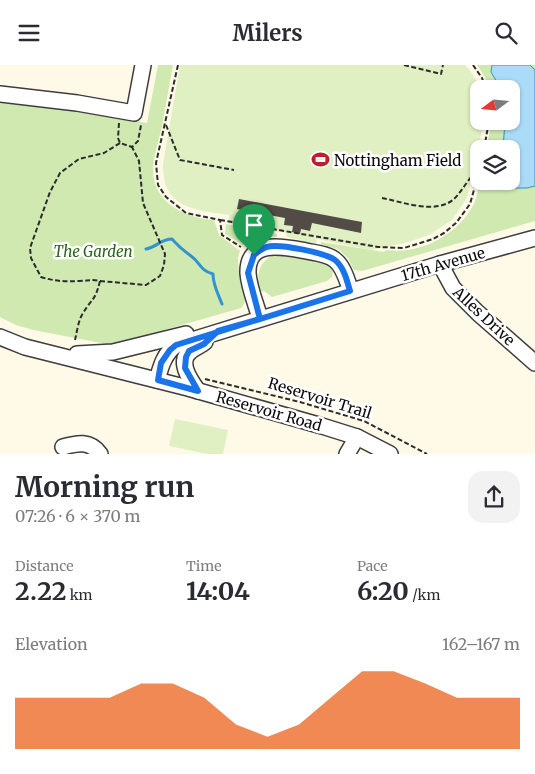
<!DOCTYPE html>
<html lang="en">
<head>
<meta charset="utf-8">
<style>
  :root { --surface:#fff; --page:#f2f2f3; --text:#2b2b33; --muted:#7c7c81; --accent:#ea580c }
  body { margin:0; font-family:Merriweather,serif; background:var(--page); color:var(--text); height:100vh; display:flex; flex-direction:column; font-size:19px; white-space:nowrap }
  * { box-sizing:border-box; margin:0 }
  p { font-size:16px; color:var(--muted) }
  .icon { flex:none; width:28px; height:28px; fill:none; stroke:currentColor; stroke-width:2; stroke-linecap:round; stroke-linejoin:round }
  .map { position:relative; height:389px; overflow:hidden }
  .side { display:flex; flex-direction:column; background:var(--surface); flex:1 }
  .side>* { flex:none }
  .needle { width:32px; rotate:254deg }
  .fabs { position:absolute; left:470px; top:15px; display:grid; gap:10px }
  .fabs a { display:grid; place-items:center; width:50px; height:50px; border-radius:10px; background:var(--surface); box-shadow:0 1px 4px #0004; font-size:25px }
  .pin { position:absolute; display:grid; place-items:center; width:42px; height:42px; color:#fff; margin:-51px -21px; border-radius:50% 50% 50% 0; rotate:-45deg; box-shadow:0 0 5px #0007 }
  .pin .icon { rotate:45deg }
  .round { display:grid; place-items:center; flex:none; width:52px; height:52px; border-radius:15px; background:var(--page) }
  .overview { display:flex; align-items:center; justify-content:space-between; height:85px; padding:0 15px }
  h1 { font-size:28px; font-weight:700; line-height:38px }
  .metrics { display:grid; grid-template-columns:repeat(3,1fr); gap:8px; height:85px; padding:5px 15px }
  .metrics div { display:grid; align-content:center }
  .metrics b { font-size:25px; font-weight:700 }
  .metrics small { font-size:14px; font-weight:400 }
  .metrics p { font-size:14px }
  .chart { height:140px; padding:10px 15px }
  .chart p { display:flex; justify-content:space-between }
  .chart svg { width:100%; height:90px; margin-top:5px; fill:var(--accent); opacity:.7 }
  header { display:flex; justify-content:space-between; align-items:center; height:65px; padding:0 15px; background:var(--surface); font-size:22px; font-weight:700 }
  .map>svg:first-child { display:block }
</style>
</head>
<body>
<header><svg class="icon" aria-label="menu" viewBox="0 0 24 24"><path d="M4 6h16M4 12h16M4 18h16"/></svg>Milers<svg class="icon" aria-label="search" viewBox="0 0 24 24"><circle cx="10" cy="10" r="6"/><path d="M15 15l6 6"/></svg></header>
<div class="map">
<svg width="535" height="389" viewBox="0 0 535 389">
  <rect width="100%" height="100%" fill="#fffae7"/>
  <g fill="#cfe9b1">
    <path d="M158,0H173C169,20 166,41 162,61C159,75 154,89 153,103C152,138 185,153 214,155L219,170L240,186C231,204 254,230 241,243L112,280L33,265L16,260L0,252V38L66,43L147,58Z"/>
    <path d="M477,0H535V156L362,206L354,205L348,193L338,184L321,180V177L384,187L386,185C420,190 458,170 474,139C477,132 478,124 480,116H511V84H486L492,56H511V24H489L485,12Z"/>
    <polygon points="226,159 277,169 277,172 256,171 243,180 225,169"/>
    <path d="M282,189L329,198L335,205L333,206L332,212L327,216L272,232L264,226L260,227C255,209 260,190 282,189Z"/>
  </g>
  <g fill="#e1f0c3">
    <path d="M180,0H465C483,18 479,33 479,56H484L467,133L452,155L429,170L405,178L371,185L317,174L316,179L287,172L286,168L228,158L229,150C194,145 162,143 163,99Z"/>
    <polygon points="175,354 228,365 223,389 207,389 169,381"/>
  </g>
  <polygon fill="#abdcf7" stroke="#3193d0" points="492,0 530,0 535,5 535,121 527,123 515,123 508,116 511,116 511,84 503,84 505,56 511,56 511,24 501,24 491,7"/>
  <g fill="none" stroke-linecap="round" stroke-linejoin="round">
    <path stroke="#3193d0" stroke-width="3" d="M146,184C157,182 161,174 172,174C178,181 184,186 191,191C201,198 199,205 213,209C213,220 218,229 222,239"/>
  </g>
  <polygon fill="#534b46" points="239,134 362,157 361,168 312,158 310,166 301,164 300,169 292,167 293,161 284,160 285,153 237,144"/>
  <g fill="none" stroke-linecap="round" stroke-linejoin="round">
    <defs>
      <g id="minor">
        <polyline points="0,29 77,38 134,48 143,0"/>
        <polyline points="440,199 453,223 478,248 535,298"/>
        <path d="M260,253C256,239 249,223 248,208C247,173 285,182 306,186C315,188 328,189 335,195C344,202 347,216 351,226"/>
        <polyline points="0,272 25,282 188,323 322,361 357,372 390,389"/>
        <polyline points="77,289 113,287 186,269"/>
        <path d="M157,315C161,301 164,289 176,280L440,199L535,173"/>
        <path d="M198,326C191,316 176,296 191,286C195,282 201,281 205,277"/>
        <path d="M63,382C77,378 90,375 100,389"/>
        <polyline points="347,389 357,372"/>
      </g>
    </defs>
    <use href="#minor" stroke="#3d3d3d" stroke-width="18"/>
    <g stroke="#2c2c2c" stroke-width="2" stroke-dasharray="5 2.5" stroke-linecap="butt">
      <polyline points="178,0 156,98 158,120 166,132 186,148 220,155 222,170 241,182"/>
      <polyline points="404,0 441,9 443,0"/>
      <polyline points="473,0 482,13 486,24"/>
      <polyline points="119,58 118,73 120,78 132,82 138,76 141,60 140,60"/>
      <polyline points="166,60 180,95 234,105"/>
      <polyline points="484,84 489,56"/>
      <path d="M382,133C403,137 436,150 454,134C463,125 469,112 479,104"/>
      <polyline points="220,155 378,182 404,183 433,174 444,168 456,158 470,139 479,107"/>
      <polyline points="100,216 146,220 160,211 164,200 165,189 143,138 139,96 132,82"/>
      <path d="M75,275C77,267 78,256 83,248C93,232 95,236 100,216C92,214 87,216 79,216C65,217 54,216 41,212L31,193L30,183L50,127L60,108L79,94L104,88L120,78"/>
      <polyline points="205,314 300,337 364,356 427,389"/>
    </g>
    <use href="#minor" stroke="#fff" stroke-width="15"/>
  </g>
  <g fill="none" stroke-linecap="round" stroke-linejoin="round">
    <defs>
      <path id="route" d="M254,190L248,208L260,254L218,266L204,279L189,286L186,292L185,303L198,326L158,315L161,298L170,285L176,280L350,226C347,216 344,202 335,195C326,188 278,178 267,182C262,183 258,187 254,190"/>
    </defs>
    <use href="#route" stroke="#fff" stroke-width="10"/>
    <use href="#route" stroke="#1a73e8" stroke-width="6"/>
  </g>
  <defs>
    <symbol id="stadium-bare" viewBox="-9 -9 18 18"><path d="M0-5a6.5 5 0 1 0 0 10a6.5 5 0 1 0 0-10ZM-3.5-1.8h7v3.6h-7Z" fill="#bc202a" stroke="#fff" stroke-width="2.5" paint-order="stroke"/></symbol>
  </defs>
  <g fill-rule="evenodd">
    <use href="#stadium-bare" x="308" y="82" width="25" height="25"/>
  </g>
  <g text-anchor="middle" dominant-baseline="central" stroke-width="5" stroke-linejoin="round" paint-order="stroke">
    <g font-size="15" fill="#0a0a0a" stroke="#fff" text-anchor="start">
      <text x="334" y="95">Nottingham Field</text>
    </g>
    <g font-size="15" font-style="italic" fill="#2a621a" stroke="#fff">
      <text x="93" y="186">The Garden</text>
    </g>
    <g font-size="15" fill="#0a0a0a" stroke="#fff">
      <text transform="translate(443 199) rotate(-16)">17th Avenue</text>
      <text transform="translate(484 251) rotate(43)">Alles Drive</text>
      <text transform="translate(320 333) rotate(17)">Reservoir Trail</text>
      <text transform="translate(269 346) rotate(16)">Reservoir Road</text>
    </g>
  </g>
</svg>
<div class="fabs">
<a><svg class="needle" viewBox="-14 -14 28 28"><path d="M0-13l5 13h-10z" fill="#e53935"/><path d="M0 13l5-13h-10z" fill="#7c7c81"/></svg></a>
<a><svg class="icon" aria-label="layers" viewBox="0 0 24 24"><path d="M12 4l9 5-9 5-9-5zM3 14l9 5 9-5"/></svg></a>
</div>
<div class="pin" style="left:254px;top:190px;background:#1e9e55"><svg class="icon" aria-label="arrive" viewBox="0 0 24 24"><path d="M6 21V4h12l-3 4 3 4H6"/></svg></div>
</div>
<section class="side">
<div class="overview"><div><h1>Morning run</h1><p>07:26 · 6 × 370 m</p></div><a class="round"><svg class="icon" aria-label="share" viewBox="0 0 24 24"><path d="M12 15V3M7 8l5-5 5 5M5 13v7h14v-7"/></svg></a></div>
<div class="metrics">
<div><p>Distance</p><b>2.22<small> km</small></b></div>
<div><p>Time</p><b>14:04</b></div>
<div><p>Pace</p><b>6:20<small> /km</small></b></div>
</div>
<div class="chart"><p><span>Elevation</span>162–167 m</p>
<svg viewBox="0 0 160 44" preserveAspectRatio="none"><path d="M0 44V19L10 19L20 19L30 19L40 12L50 12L60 19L70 32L80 38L90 32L100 19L110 6L120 6L130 12L140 19L150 19L160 19V44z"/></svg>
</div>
</section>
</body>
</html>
